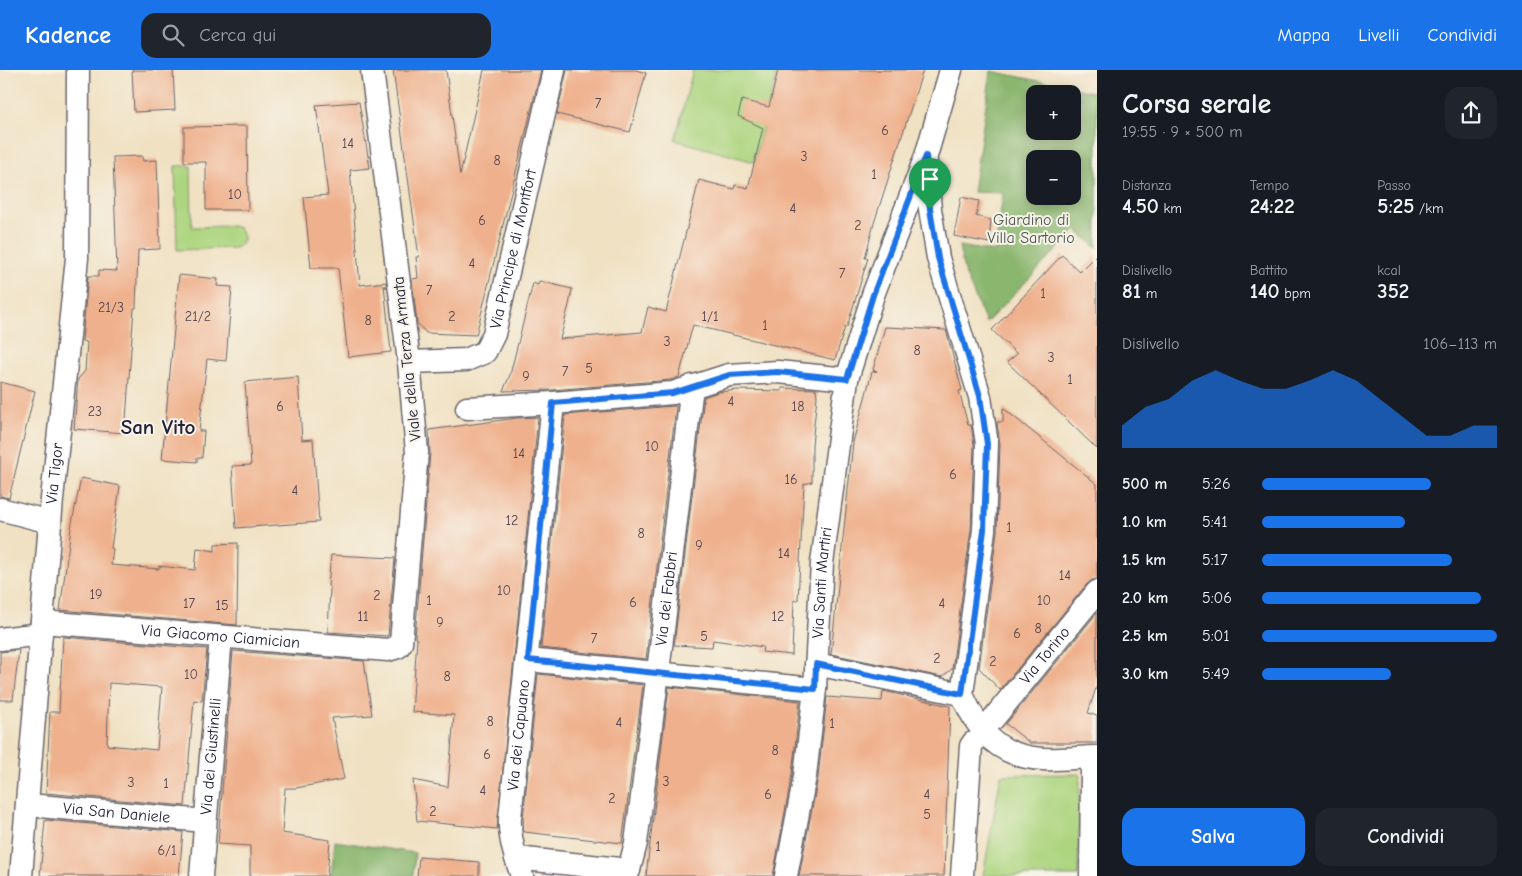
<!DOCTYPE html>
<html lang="it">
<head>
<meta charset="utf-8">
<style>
  :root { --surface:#171b24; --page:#20242c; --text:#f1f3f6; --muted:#9ea1a6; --accent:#1a73e8 }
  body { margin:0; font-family:"Comic Neue",sans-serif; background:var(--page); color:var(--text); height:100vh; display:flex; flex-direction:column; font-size:19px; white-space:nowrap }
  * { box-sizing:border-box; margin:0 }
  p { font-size:16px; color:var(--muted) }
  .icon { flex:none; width:28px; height:28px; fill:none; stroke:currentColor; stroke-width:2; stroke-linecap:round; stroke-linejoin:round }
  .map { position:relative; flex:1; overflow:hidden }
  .side { display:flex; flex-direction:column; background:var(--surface); width:425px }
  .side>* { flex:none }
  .tools { position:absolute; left:1026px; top:15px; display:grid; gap:10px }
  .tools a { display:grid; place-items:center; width:55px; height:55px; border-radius:10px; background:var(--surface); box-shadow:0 2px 12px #0003; font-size:25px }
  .pin { position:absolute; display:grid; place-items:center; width:42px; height:42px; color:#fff; margin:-51px -21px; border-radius:50% 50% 50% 0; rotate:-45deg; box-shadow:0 0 5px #0007 }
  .pin .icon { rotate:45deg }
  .round { display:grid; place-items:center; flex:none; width:52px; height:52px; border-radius:15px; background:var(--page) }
  .headline { display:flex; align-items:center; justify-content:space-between; height:85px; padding:0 25px }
  h1 { font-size:28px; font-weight:800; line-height:38px }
  .metrics { display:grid; grid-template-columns:repeat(3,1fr); gap:8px; height:85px; padding:5px 25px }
  .metrics div { display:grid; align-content:center }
  .metrics b { font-size:21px; font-weight:800 }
  .metrics small { font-size:14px; font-weight:400 }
  .metrics p { font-size:14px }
  .chart { height:140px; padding:10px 25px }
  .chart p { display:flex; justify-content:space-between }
  .chart svg { width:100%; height:90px; margin-top:5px; fill:var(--accent); opacity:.7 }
  .cta { display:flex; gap:10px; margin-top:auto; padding:10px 25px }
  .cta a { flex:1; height:58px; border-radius:15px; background:var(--accent); color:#fff; font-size:20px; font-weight:800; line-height:58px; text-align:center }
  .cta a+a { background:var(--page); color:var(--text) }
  ul { padding:0 25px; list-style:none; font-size:16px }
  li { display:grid; grid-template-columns:80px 60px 1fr; align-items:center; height:38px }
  li i { height:12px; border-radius:6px; background:var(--accent) }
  header { display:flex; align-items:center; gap:30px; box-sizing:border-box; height:70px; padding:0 25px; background:var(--accent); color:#fff }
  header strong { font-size:24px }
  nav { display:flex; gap:28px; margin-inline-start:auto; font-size:18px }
  .search { width:350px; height:45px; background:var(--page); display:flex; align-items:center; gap:12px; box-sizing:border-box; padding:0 18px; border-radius:15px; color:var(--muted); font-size:19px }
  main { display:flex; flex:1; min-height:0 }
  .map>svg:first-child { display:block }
</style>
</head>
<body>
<header>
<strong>Kadence</strong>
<div class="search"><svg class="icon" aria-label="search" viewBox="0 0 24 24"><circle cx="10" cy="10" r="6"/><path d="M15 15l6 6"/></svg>Cerca qui</div>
<nav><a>Mappa</a><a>Livelli</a><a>Condividi</a></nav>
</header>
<main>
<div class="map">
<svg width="1097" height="806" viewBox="0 0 1097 806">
  <rect width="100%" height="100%" fill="#f7f3e8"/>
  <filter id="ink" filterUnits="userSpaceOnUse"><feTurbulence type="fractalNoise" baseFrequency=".02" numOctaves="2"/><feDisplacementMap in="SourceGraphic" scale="10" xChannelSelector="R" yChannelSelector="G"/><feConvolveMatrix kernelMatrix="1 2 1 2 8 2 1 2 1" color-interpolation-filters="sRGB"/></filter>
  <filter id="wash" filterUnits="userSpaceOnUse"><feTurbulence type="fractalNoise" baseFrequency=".0096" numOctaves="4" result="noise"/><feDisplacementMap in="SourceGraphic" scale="20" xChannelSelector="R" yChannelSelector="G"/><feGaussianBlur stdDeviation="1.12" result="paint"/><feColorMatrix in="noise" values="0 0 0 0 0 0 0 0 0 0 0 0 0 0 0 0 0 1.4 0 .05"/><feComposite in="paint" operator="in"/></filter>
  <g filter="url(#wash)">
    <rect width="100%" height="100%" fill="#f0e1c3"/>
    <g fill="#add580" stroke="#687c5e">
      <polygon points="693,0 778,0 754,92 675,70"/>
      <path d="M175,96H191L192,157L232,156L239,158C245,167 245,173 235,178L177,180Z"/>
      <polygon points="1080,704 1078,806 983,806 1001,705"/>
    </g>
    <g fill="#8ab66e" stroke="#566c54" fill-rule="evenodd">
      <path d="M991,1L1097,23V178L1076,160L986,253L964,201L959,176L995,182L1003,123L973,122ZM1035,24H1072V61H1035ZM1035,89H1072V126H1035Z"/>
      <polygon points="335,771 415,783 413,806 331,806"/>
    </g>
    <g id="blocks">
      <g fill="#efb18d" fill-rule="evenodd">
        <polygon points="132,0 173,0 175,40 134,42"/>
        <polygon points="393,0 446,0 460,105 484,0 541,0 476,265 426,263 417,253 412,209 418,208 416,187 419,187"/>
        <polygon points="567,0 636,0 646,3 630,62 557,44"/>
        <polygon points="778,0 923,0 874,153 865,188 868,188 847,257 845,257 835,290 693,255 679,307 670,310 552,320 503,321 510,305 533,213 538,215 539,211 572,219 569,235 560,269 642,262 648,237 666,242 699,110 734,119 735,115 748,118 763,58 738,46 742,30 769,37"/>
        <polygon points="359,32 370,98 350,100 360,215 386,212 386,218 384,215 391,282 348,287 338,198 311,198 304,127 328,125 316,35"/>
        <polygon points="247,56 248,140 206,140 206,92 184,92 184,57"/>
        <polygon points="142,86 143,91 157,90 160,179 138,180 136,238 134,238 125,363 74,359 78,309 85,301 87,272 82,271 88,206 99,206 99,200 117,201 113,87"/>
        <polygon points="961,127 979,131 976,146 991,150 989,173 954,166"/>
        <polygon points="1062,185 1080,202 1097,185 1097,379 1007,292 1017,284 992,260"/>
        <polygon points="179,205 218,209 217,216 232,217 226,291 207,289 199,361 204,361 202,388 197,388 197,392 162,389"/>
        <polygon points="885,257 946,260 962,320 959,321 968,355 971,355 974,375 971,459 952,599 942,607 831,584 853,372 872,302 877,301 873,300"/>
        <polygon points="298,307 302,370 313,369 319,452 236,458 232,396 251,395 245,312"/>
        <polygon points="0,312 35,321 9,428 0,426"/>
        <polygon points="782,318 816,319 817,326 812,375 812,412 804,414 798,530 794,530 792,585 762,582 763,577 713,570 712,577 674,575 704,327 718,322 738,320 782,321"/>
        <polygon points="674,336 676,336 646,589 541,578 565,345"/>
        <polygon points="1003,338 1097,414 1097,509 1092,510 1087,514 1000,620 979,598 997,462 1000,374 997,352 1003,352"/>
        <polygon points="538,347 497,759 417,751 413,710 448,717 454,645 412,642 417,569 415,568 430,383 429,360 517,348"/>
        <polygon points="81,408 120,416 111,478 113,479 111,495 159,499 159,496 195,500 197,478 215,481 215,474 238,473 237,555 60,540 71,458"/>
        <polygon points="331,485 395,488 388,566 328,562 330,517 328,516"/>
        <polygon points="1097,543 1097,615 1088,643 1097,646 1097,673 1030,673 1006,654"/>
        <path d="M63,567L207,579L202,631L194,630L185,736L46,723L50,642H59ZM109,613L162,617L157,680L107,675Z"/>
        <polygon points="19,580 13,630 0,630 0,582"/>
        <polygon points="233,581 364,591 372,645 332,648 344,709 296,718 285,718 282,763 330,770 327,806 250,806 250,776 218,774"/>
        <polygon points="538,604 643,615 622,773 524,762 523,749"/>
        <polygon points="669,617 800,631 792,704 773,806 646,806"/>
        <polygon points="883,621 950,636 944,806 799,806 818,708 827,627 882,631"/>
        <polygon points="45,750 183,762 179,806 40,806"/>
        <polygon points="419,787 479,792 479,806 417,806"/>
      </g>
    </g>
  </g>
  <g filter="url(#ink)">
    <use href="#blocks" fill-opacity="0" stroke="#6a656b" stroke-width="1"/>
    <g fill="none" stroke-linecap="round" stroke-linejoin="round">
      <defs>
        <g id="street">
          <polyline points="926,92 930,139 938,188 980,327 987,374 984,460 962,624"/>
          <path id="s1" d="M409,292L466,290L485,282L494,264L554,0"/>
          <polyline points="467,338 553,333 673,323 729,305 778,302 847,309"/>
          <polyline points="0,439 50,452"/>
          <path id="s2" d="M42,552L388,580L398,577L401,573L417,382L409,292L372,0"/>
          <polyline points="0,569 41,564"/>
          <polyline points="528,590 815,619"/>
          <polyline points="816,594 962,624"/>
          <path d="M962,624C978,662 999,687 1043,689C1061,690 1079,687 1097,687"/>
          <path id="s3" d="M993,649L1097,522"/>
          <path id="s4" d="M28,735L205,751"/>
          <path id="s5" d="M516,788C512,775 509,762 510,748L553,333"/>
          <path id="s6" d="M629,800L636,773L658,602L692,316"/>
          <path id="s7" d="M21,806L52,429L77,188L78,0"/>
          <path id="s8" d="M201,806L221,567"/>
          <polyline points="522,806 516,788 629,800 626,806"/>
          <path id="s9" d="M786,806L805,706L815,619L822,493L847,309L873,225L926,86L951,0"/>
          <polyline points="962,806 971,676 973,673"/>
          <polyline points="1091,806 1092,700"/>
        </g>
      </defs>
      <use href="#street" stroke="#6a656b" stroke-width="25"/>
      <use href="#street" stroke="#fff" stroke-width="22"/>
    </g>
  </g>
  <g fill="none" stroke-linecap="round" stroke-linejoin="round" filter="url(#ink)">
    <defs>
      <polygon id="route" points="926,86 930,139 938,188 980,326 987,374 984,460 962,624 816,594 815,619 528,590 553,333 673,323 729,305 778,302 847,309 873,225"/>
    </defs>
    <use href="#route" stroke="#fff" stroke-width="10"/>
    <use href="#route" stroke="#1a73e8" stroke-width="6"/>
  </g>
  <g text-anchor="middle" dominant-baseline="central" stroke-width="4" stroke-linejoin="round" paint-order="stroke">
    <g font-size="14" fill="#554650">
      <text x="598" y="33">7</text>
      <text x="885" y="60">6</text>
      <text x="348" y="73">14</text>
      <text x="804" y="86">3</text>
      <text x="497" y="90">8</text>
      <text x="874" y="104">1</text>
      <text x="235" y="124">10</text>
      <text x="793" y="138">4</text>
      <text x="482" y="150">6</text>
      <text x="858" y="155">2</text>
      <text x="472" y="193">4</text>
      <text x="842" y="203">7</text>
      <text x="429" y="220">7</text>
      <text x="1043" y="223">1</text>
      <text x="111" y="237">21/3</text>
      <text x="198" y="246">21/2</text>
      <text x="452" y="246">2</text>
      <text x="710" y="246">1/1</text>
      <text x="368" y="250">8</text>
      <text x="765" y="255">1</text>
      <text x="667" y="271">3</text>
      <text x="917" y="280">8</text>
      <text x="1051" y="287">3</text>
      <text x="589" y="298">5</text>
      <text x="565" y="301">7</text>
      <text x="526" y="306">9</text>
      <text x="1070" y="309">1</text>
      <text x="731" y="331">4</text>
      <text x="280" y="336">6</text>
      <text x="798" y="336">18</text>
      <text x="95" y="341">23</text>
      <text x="652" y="376">10</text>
      <text x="519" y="383">14</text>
      <text x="953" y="404">6</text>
      <text x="791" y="409">16</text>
      <text x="295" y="420">4</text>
      <text x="512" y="450">12</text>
      <text x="1009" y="457">1</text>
      <text x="641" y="463">8</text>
      <text x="699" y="475">9</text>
      <text x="784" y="483">14</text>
      <text x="1065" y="505">14</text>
      <text x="504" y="520">10</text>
      <text x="96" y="524">19</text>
      <text x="377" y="525">2</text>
      <text x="429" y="530">1</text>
      <text x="1044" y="530">10</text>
      <text x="633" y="532">6</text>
      <text x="189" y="533">17</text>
      <text x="942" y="533">4</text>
      <text x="222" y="535">15</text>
      <text x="363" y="546">11</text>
      <text x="778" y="546">12</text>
      <text x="440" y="552">9</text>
      <text x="1038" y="558">8</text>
      <text x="1017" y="563">6</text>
      <text x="704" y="566">5</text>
      <text x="594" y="568">7</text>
      <text x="937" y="588">2</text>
      <text x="993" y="591">2</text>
      <text x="191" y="604">10</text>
      <text x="447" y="606">8</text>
      <text x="490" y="651">8</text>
      <text x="619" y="652">4</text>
      <text x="832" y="653">1</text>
      <text x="775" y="680">8</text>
      <text x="487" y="684">6</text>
      <text x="666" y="711">3</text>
      <text x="131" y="712">3</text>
      <text x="166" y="713">1</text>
      <text x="483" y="720">4</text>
      <text x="768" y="724">6</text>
      <text x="927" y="724">4</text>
      <text x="612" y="728">2</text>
      <text x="433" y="741">2</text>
      <text x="927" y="744">5</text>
      <text x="658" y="776">1</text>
      <text x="167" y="780">6/1</text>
    </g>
    <g font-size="16" fill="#4c5850" stroke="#f7f3e8">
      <text x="1031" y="150">Giardino di<tspan x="1031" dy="18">Villa Sartorio</tspan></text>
    </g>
    <g font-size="16" fill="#22223b" stroke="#f7f3e8">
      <text stroke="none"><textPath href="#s1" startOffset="185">Via Principe di Montfort</textPath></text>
      <text transform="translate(407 289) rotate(-96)">Viale della Terza Armata</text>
      <text stroke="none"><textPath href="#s7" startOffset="404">Via Tigor</textPath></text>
      <text stroke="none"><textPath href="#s9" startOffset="296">Via Santi Martiri</textPath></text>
      <text stroke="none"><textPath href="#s6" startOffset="274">Via dei Fabbri</textPath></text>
      <text stroke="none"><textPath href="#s2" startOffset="179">Via Giacomo Ciamician</textPath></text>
      <text stroke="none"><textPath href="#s3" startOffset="82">Via Torino</textPath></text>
      <text stroke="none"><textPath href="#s5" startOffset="124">Via dei Capuano</textPath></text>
      <text stroke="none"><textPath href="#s8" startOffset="120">Via dei Giustinelli</textPath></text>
      <text stroke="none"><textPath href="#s4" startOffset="89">Via San Daniele</textPath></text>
    </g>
    <g font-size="21" font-weight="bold" fill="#22223b" stroke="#f7f3e8">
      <text x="158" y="357">San Vito</text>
    </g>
  </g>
</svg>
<div class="tools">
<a>+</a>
<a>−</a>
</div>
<div class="pin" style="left:930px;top:139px;background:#1e9e55"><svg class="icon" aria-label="arrive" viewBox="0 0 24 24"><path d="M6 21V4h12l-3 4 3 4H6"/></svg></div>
</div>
<section class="side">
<div class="headline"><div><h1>Corsa serale</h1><p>19:55 · 9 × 500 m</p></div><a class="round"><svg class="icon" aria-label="share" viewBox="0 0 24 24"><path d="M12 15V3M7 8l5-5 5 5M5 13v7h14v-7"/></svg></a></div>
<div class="metrics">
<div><p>Distanza</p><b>4.50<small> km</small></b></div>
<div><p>Tempo</p><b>24:22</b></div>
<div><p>Passo</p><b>5:25<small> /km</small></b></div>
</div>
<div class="metrics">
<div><p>Dislivello</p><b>81<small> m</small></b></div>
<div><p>Battito</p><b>140<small> bpm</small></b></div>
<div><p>kcal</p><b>352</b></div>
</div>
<div class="chart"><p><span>Dislivello</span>106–113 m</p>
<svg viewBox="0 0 160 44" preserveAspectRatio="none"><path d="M0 44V33L10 24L20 20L30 11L40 6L50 11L60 15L70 15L80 11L90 6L100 11L110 20L120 29L130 38L140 38L150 33L160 33V44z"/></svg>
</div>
<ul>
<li><b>500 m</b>5:26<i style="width:72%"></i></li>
<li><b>1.0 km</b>5:41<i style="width:61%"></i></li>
<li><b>1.5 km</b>5:17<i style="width:81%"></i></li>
<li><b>2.0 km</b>5:06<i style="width:93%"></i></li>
<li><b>2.5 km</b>5:01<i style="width:100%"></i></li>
<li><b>3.0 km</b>5:49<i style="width:55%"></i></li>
</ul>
<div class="cta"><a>Salva</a><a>Condividi</a></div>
</section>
</main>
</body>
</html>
